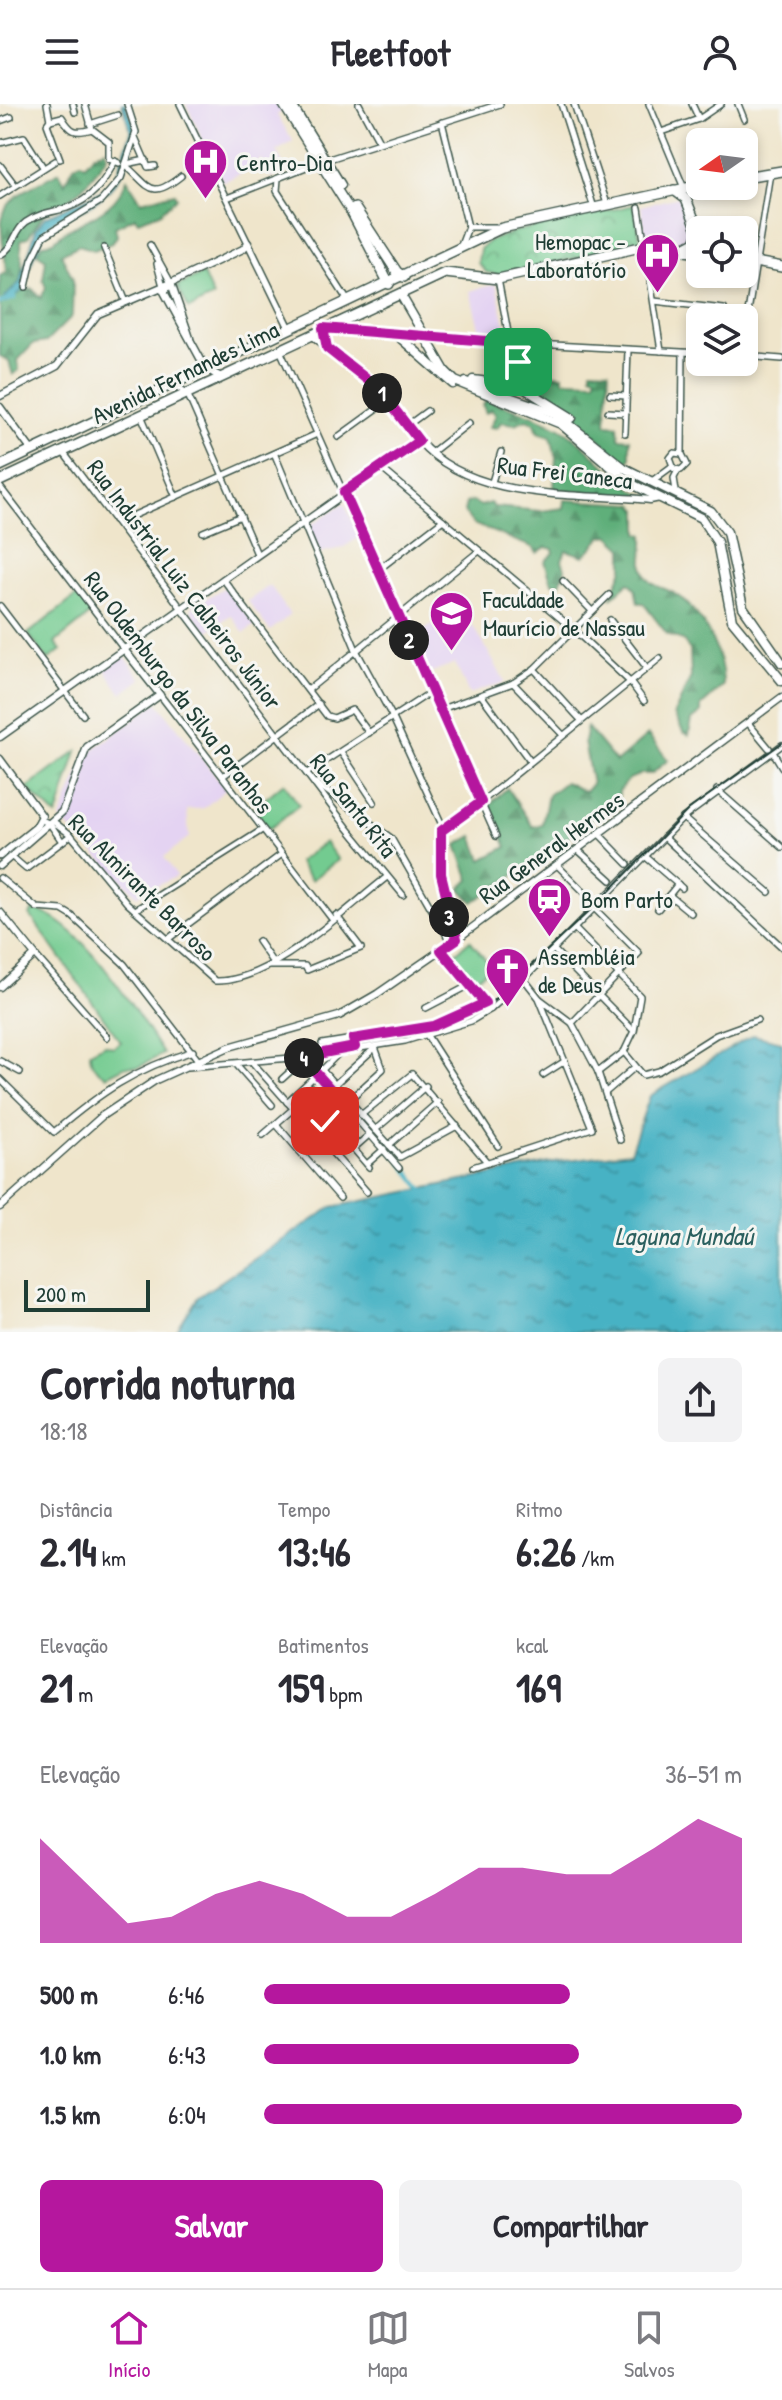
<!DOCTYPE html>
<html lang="pt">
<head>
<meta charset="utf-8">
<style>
  :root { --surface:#fff; --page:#f2f2f3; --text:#2b2b33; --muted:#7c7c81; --line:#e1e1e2; --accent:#b5179e }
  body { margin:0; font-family:"Patrick Hand",sans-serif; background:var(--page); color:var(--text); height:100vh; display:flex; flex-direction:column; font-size:30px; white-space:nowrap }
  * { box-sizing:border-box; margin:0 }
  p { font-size:26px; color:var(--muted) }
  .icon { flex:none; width:44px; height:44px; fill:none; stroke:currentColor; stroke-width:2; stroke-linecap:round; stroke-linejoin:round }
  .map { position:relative; height:1228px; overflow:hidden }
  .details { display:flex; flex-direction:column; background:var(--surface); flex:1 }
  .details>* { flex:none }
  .needle { width:52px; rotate:256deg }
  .controls { position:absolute; left:686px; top:24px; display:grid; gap:16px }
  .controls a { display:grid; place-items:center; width:72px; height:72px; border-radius:12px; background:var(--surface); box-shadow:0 4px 12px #0003; font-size:40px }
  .scale { position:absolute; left:24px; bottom:20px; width:126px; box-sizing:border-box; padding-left:8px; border:4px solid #1f3d34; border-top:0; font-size:22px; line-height:28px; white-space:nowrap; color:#1f3d34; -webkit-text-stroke:6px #f6f6f2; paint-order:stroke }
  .pin { position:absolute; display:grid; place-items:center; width:68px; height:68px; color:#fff; margin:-34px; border-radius:16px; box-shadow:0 4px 12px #0006 }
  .km { position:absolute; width:40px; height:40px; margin:-20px; border-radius:50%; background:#222; color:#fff; font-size:22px; line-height:40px; text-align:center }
  .round { display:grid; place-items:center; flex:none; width:84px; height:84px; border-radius:12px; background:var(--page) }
  .head { display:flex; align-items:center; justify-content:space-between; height:136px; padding:0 40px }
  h1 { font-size:44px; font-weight:700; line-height:60px }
  .metrics { display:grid; grid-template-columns:repeat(3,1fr); gap:12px; height:136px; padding:8px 40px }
  .metrics div { display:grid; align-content:center }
  .metrics b { font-size:40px; font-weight:700 }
  .metrics small { font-size:22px; font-weight:400 }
  .metrics p { font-size:22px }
  .chart { height:224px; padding:16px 40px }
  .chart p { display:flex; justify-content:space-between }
  .chart svg { width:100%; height:144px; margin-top:8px; fill:var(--accent); opacity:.7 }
  .cta { display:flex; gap:16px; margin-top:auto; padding:16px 40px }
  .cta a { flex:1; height:92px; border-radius:12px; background:var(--accent); color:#fff; font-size:32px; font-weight:700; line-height:92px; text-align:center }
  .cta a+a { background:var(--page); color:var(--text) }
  ul { padding:0 40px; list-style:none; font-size:26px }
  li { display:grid; grid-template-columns:128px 96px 1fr; align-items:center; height:60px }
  li i { height:20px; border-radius:10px; background:var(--accent) }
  header { display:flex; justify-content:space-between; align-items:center; height:104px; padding:0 40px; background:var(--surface); font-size:36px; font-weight:700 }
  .tab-bar { display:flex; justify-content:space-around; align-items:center; height:112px; border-top:2px solid var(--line); background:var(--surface); font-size:22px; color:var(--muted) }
  .tab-bar a { display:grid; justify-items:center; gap:4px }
  .tab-bar .current { color:var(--accent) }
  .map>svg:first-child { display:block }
</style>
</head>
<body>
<header><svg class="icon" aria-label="menu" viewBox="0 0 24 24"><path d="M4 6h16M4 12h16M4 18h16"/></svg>Fleetfoot<svg class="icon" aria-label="person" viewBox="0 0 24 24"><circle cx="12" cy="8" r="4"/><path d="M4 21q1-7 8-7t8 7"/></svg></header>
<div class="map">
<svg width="782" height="1228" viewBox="0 0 782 1228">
  <defs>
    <pattern id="forest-firs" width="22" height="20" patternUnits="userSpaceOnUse" patternTransform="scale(2)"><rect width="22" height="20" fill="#5eaf7a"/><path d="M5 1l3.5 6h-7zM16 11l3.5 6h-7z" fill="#4d9065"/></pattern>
    <pattern id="park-crowns" width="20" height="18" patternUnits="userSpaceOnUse" patternTransform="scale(2)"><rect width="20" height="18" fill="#73cb90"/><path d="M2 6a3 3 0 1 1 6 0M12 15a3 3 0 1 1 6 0" fill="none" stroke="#5ea676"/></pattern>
    <pattern id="water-ripples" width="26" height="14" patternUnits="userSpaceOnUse" patternTransform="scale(2)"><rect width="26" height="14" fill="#47b2c4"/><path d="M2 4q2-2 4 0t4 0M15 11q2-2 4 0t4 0" fill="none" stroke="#3b92a0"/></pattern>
  </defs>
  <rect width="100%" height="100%" fill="#f6f6f2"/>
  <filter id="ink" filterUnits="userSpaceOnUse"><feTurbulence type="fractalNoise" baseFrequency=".0125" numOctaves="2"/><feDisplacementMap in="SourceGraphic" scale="16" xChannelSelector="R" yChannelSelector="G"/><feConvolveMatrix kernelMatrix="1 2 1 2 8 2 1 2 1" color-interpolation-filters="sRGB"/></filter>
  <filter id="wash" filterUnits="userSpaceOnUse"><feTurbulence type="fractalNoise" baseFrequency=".006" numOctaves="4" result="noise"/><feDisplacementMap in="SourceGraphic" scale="32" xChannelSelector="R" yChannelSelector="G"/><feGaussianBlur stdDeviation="1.8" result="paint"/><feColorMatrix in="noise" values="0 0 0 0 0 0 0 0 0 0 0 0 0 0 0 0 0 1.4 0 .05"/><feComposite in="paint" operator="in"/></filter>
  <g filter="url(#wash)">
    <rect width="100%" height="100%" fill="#efe5cb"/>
    <g fill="#e4d3f2">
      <polygon points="186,0 279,0 283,7 277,11 293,37 277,47 286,68 271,74 261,55 252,64 223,78"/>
      <polygon points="679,93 684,95 695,126 684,141 650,139 646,135 641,102"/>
      <polygon points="496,180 508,234 481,232 470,187"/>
      <polygon points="344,399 360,433 342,444 319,449 308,423"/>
      <polygon points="270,481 290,511 270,527 248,497"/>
      <polygon points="225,483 255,521 244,529 231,511 206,529 192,509 192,503"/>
      <polygon points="456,502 477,528 505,578 469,590 455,559 425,571 411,537"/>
      <polygon points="123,550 142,575 122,590 104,564"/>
      <polygon points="157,598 226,685 204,704 187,706 189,733 164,753 177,772 149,786 146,784 138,792 60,715 86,651"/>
    </g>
    <g fill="#73cb90" stroke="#498462" stroke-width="2">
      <polygon points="203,170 213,193 189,205 177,182"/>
      <polygon points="78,491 92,509 55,539 61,546 48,556 28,530"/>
      <polygon points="284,679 299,701 269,725 254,704"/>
      <polygon points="325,738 338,756 311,776 298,758"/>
      <path d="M33,806C79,813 138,910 163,950L139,963L126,962L106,972C95,966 90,960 90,948L105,940L113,943L121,938L30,811Z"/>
      <polygon points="470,836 491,862 470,880 450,854"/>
    </g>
    <g fill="url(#forest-firs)" stroke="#3e7657" stroke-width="2">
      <path d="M105,45L107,52C94,72 71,101 47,105L28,133L21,136L23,187L33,185L41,194L46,184L43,176L46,155L37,149L42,140C55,140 59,130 70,125C95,111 116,105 127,75L141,97L175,89L177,93L160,109L138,117L135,113L115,123L117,132L112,139L94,146L79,141L61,150L73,175L72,212L46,238L33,240L18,256L19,266L13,271L9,257L0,252V172L6,168C6,151 0,132 2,116C4,92 40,79 59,68L65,79L74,62L81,58L85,61L94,50Z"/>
      <polygon points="591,265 609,266 606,320 618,321 619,334 630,335 630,355 625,359 570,307 526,281 536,286 538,269 563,271 563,276 595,277 597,272 591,270"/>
      <path d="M486,296C513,304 544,313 568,329C596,349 615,378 647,393L554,385L556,353L551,332L538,328L535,319L527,315L515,320L501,318L497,324L490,323L496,311L491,305L486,309L483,302Z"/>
      <path d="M565,396L634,400L639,407V429L644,431C645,441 642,454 643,463C646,483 663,482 675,490C702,507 724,551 723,582L701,602V609L692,616L689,631L683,628L674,610L691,573L690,546L682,536L667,530L643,499H638L635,484L629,478L611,494L623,465V444L609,431L602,433L584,452L566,446L562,456L565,465L560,479H552L545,457L554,449L553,445L546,443L537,449L532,443L473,420L464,408L466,399L472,397L481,402L490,399L494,403L541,407L564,404Z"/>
      <polygon points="587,623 616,658 648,631 668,656 651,670 641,670 629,675 619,687 619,692 544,752 473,798 460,784 470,776 457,741 473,732 482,756 507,743 489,701 507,684 533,723 542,720 548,691 565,678 585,688 592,680 584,638"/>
    </g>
    <g fill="url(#park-crowns)" stroke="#498462" stroke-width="2">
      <polygon points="634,101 641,140 499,171 486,168 478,159 480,145 489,137 516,127"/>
      <polygon points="77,647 59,706 56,712 27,684"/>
    </g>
    <g fill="url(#water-ripples)" stroke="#33787c" stroke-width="2">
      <path d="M122,0H126C129,9 136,21 135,30C130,65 111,93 79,107C67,113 55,112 45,122L21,188L5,199L4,194L20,178L36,125L45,113L106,85L116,73L131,28Z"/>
      <polygon points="753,931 782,938 782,1228 176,1228 198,1193 332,1103 560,1057 630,1048 650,992"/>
    </g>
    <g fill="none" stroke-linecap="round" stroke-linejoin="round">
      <g stroke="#47b2c4" stroke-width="4">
        <polyline points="36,145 45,122 56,113"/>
        <polyline points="0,199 15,194 15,189"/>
        <polyline points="402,1059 423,1086"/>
      </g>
    </g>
  </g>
  <g filter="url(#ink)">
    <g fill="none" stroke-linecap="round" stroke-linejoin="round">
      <defs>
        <g id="minor">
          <polyline points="47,0 50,16 47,20 60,55"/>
          <polyline points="73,0 75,8"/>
          <polyline points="85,0 92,25 109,38 109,55 119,59"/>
          <polyline points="180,0 248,139"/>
          <polyline points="359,0 379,37"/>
          <polyline points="561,0 594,104"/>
          <polyline points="574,0 607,100"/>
          <polyline points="649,0 684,84"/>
          <polyline points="692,0 699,15"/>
          <polyline points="738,0 744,15"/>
          <path d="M50,16L62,13C71,28 75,30 92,25"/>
          <polyline points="0,17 11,13"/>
          <polyline points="442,18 468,123 460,144"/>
          <polyline points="90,20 118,11"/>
          <polyline points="661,28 699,15 721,0"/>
          <polyline points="135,33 148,63 155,62"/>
          <polyline points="0,39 24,33 43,63"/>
          <polyline points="326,56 500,0"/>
          <polyline points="126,60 146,56"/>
          <polyline points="0,61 15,81"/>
          <path d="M125,61C150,82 150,97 181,72"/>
          <polyline points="278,75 277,87 348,197"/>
          <polyline points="0,92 55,57"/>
          <polyline points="227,94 319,58"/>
          <polyline points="639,104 661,247"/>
          <polyline points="468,123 498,123"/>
          <polyline points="150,141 171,179"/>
          <polyline points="104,144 126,198"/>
          <path d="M0,151C15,143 13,128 26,118C39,109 53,108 67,104C92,95 103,80 115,57"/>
          <polyline points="157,160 163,182"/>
          <polyline points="498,175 510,239"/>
          <polyline points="26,183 32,156 44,132 101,97 121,74 136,28 127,0"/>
          <polyline points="654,197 724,205"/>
          <polyline points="311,231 379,285 419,337"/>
          <polyline points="744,234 770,69"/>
          <polyline points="443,235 700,249"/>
          <polyline points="325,240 323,224 414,232"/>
          <polyline points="280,246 496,732"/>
          <polyline points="744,252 782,255"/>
          <polyline points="174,281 187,289 257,450"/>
          <polyline points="610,291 626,292"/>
          <polyline points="608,308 626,309"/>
          <polyline points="141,311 176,393"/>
          <polyline points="408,321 427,307"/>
          <polyline points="625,329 628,246"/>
          <polyline points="338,333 389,296"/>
          <polyline points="63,348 347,723 403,791"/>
          <polyline points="431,349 469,319"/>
          <polyline points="682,350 674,349 670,354 674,365 681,366 687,360 682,350 683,249"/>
          <polyline points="275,351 357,548 392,612 443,723"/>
          <polyline points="381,364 573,525 630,578 644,597"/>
          <polyline points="652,377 671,363"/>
          <polyline points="492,378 501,348"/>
          <polyline points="0,383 123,544"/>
          <polyline points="676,387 674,374 678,366"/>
          <polyline points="114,416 121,417 317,330"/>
          <polyline points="203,428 241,412"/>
          <polyline points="378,466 443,416"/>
          <polyline points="223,475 327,612 334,614 352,606 369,629"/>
          <polyline points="563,477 592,507"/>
          <polyline points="0,502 83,611"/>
          <polyline points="610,516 647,564"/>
          <polyline points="534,565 581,616"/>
          <polyline points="513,579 563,631"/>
          <polyline points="308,586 479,447"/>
          <polyline points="160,591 332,815"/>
          <polyline points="481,591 530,657"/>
          <polyline points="439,606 513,579 534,565 609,491"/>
          <polyline points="749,620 769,644"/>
          <polyline points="341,648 374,698"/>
          <polyline points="773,648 782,663"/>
          <polyline points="307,669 431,588"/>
          <polyline points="223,672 319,600"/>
          <polyline points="316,679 391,734 451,839"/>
          <polyline points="717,686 782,743"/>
          <polyline points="683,714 769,788"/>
          <polyline points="42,716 50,720 61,736"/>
          <path d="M54,718L71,731L127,799L215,877C271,879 344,806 387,773"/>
          <polyline points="599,730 628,760"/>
          <polyline points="664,733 782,843"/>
          <polyline points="578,746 611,776"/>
          <polyline points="11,752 26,765 71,731"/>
          <polyline points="646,753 682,784"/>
          <polyline points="557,761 592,796"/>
          <polyline points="0,774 37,804 62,806 72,812 124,860 198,956"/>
          <polyline points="669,791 691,809"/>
          <polyline points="658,805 678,780"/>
          <polyline points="135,806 262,726"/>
          <polyline points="575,825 640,892 634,927 624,948 643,971 659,967 716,931 757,916"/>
          <polyline points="168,835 282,750"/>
          <path d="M457,835C445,803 431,756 443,723L481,698L660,554"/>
          <polyline points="258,837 273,859"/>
          <polyline points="441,846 491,905"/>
          <polyline points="554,846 633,926"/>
          <polyline points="35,851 107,933"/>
          <polyline points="269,862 305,862 307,866 361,844 336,811"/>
          <polyline points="540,895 572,919 598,968 620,1036"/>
          <polyline points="426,904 470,881"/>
          <polyline points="572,919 639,849 595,805"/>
          <polyline points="428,933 498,1042"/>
          <polyline points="322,940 434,922 485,899"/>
          <polyline points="309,952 400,1053 457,1022"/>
          <polyline points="303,953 399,1064"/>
          <polyline points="0,957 20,968"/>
          <polyline points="253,959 367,1088"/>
          <polyline points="236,960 272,1001"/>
          <polyline points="188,963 302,953 405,937 471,917 491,905 524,875 683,714 782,641"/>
          <polyline points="322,966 344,944"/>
          <polyline points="598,968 624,948"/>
          <polyline points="543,971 565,957"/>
          <path d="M0,975L54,1028C100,989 134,965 193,947"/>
          <polyline points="282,975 304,955"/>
          <polyline points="335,980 377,942"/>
          <polyline points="331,984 310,1003 319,1017 325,1017 344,1000"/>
          <polyline points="606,988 635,963"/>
          <polyline points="349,996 383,965 375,943"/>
          <polyline points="287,998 318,969"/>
          <polyline points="361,1011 412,970 487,1058"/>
          <polyline points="328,1015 369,1063"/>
          <polyline points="276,1020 340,1094"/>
          <polyline points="375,1026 426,982"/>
          <polyline points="340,1030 357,1015"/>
          <polyline points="263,1031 293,1005"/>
          <polyline points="389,1041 438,998"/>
          <polyline points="353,1045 370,1030"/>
          <polyline points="367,1060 384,1045"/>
          <polyline points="473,1063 592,1024 539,894 524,875"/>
        </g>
        <g id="tertiary">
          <polyline points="163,186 206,265 221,273"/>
          <polyline points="165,187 171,179 243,145 248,139 290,225"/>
          <polyline points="0,292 57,262 98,210 171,179 190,234"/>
          <polyline points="0,303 32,347"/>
          <path d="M0,633L419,337C472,398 575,389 650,396L660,394"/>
          <polyline points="0,655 42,712 36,723 0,752"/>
          <polyline points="0,762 62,708 87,643 160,591 123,544"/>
          <polyline points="0,808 35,851 0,883"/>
          <polyline points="0,1103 102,1012 156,976 229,943 339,912 377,890 457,835 782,593"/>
        </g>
        <g id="primary">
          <polyline points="283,0 353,111"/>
          <polyline points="291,0 341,81"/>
          <polyline points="402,193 445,267 455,277 561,320 630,379 701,414 717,438 732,516 782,577"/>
          <polyline points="397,231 453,280"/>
          <polyline points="488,237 506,245 512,256"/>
          <polyline points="524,240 518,251 519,281 572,314"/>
          <polyline points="473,276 496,279 507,275 516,239"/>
          <polyline points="466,278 555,309 624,364 711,407 727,428 743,503 782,559"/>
        </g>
        <g id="trunk">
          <polyline points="744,73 782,67"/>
          <polyline points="674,86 686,95 699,128 695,138 680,146"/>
          <polyline points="355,104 397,168 404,173"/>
          <polyline points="351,107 389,180"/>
          <polyline points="744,156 782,163"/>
          <polyline points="0,362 502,124 700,81"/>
          <polyline points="0,377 445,169 498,175 645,142 700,149"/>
        </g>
      </defs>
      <use href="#minor" stroke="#3e564b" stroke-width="8"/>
      <use href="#tertiary" stroke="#3e564b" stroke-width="9"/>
      <use href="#primary" stroke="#3e564b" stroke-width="11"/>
      <use href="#trunk" stroke="#3e564b" stroke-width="12"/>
      <use href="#minor" stroke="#fff" stroke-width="5"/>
      <use href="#tertiary" stroke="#fff" stroke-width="6"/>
      <use href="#primary" stroke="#fff" stroke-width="8"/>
      <use href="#trunk" stroke="#fff" stroke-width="9"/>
      <polyline stroke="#1f3d34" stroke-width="2" points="487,902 600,797 689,705 782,639"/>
      <defs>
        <polyline id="minor-bridge" points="414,232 443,235"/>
      </defs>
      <use href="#minor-bridge" stroke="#3e564b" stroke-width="8" stroke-linecap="butt"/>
      <use href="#minor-bridge" stroke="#fff" stroke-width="5"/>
    </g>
  </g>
  <g fill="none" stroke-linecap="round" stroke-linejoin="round" filter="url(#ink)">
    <defs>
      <polyline id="route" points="325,1017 344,1000 302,953 355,943 353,935 434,922 485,899 441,846 457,835 441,770 441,727 481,698 344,388 419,337 379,285 327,244 323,224 524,240 518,258"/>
    </defs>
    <use href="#route" stroke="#fff" stroke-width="16"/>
    <use href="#route" stroke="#b5179e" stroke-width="10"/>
  </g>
  <defs>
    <symbol id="hospital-pin" viewBox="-11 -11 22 30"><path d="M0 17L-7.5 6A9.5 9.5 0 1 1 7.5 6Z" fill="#b5179e" stroke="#f6f6f2"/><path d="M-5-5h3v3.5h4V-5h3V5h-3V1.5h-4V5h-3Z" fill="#fff"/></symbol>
    <symbol id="university-pin" viewBox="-11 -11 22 30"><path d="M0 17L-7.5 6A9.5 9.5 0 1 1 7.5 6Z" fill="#b5179e" stroke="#f6f6f2"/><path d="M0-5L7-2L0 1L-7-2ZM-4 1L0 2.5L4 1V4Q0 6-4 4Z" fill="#fff"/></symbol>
    <symbol id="station-pin" viewBox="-11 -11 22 30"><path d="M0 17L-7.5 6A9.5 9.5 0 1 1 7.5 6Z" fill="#b5179e" stroke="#f6f6f2"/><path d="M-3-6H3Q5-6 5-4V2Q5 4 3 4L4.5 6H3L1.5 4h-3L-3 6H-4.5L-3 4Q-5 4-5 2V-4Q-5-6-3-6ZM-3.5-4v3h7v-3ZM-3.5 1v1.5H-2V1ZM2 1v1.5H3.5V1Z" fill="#fff"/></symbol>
    <symbol id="church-pin" viewBox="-11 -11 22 30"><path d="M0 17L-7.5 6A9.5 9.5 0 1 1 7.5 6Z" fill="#b5179e" stroke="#f6f6f2"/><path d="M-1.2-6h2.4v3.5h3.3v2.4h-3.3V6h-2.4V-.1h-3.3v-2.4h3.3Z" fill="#fff"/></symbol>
  </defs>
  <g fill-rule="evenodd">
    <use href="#hospital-pin" x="180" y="32" width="51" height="69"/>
    <use href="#hospital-pin" x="632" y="126" width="51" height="69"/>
    <use href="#university-pin" x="426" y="484" width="51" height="69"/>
    <use href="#station-pin" x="524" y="770" width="51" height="69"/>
    <use href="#church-pin" x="482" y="840" width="51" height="69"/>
  </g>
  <g text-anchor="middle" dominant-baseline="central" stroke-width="6" stroke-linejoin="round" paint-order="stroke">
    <g font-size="24" fill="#1f3d34" stroke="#f6f6f2" text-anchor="start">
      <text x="236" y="58">Centro-Dia</text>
      <text x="626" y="137" text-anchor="end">Hemopac -<tspan x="626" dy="28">Laboratório</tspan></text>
      <text x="483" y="495">Faculdade<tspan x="483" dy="28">Maurício de Nassau</tspan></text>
      <text x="581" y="795">Bom Parto</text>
      <text x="538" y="852">Assembléia<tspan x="538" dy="28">de Deus</tspan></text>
    </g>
    <g font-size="24" fill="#1f3d34" stroke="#f6f6f2">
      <text transform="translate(185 268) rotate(-26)">Avenida Fernandes Lima</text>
      <text transform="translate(565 368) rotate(7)">Rua Frei Caneca</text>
      <text transform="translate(185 480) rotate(53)">Rua Industrial Luiz Calheiros Júnior</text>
      <text transform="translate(179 588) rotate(53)">Rua Oldemburgo da Silva Paranhos</text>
      <text transform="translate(354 701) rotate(52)">Rua Santa Rita</text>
      <text transform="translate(551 743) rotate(-36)">Rua General Hermes</text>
      <text transform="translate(143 783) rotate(45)">Rua Almirante Barroso</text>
    </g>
    <g font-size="26" font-style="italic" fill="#2b605f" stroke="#f6f6f2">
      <text x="684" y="1131">Laguna Mundaú</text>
    </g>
  </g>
</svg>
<div class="controls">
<a><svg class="needle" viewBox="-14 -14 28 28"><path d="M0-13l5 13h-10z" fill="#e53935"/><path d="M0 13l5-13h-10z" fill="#7c7c81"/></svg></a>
<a><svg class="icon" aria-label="locate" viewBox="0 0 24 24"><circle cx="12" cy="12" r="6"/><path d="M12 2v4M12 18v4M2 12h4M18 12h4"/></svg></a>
<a><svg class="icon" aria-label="layers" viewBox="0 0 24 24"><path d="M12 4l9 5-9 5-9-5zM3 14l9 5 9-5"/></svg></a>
</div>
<div class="scale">200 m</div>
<div class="pin" style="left:518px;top:258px;background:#1e9e55"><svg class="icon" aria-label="arrive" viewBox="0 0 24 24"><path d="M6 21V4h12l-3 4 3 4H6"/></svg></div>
<div class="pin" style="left:325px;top:1017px;background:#d93025"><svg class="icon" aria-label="check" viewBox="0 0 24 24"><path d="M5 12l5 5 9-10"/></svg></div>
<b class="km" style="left:382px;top:289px">1</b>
<b class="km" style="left:409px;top:536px">2</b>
<b class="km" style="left:449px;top:813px">3</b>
<b class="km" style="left:304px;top:954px">4</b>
</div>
<section class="details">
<div class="head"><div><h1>Corrida noturna</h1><p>18:18</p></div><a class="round"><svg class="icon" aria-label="share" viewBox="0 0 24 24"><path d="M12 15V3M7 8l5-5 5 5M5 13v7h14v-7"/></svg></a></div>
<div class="metrics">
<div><p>Distância</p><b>2.14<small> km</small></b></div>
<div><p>Tempo</p><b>13:46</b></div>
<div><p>Ritmo</p><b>6:26<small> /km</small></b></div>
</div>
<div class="metrics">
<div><p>Elevação</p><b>21<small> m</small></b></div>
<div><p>Batimentos</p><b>159<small> bpm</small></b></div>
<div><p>kcal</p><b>169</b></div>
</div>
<div class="chart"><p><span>Elevação</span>36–51 m</p>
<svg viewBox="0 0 160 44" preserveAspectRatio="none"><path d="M0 44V12L10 25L20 38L30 36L40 29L50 25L60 29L70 36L80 36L90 29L100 21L110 21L120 23L130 23L140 15L150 6L160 12V44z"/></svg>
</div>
<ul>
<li><b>500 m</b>6:46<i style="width:64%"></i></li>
<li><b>1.0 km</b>6:43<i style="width:66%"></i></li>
<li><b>1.5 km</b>6:04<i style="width:100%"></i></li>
</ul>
<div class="cta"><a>Salvar</a><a>Compartilhar</a></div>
</section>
<nav class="tab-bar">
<a class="current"><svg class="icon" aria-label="home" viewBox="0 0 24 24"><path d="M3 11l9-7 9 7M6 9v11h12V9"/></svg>Início</a>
<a><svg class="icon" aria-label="map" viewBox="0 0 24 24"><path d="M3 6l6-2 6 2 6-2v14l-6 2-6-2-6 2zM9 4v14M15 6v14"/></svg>Mapa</a>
<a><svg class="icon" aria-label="saved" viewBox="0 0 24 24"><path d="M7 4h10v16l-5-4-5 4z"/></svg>Salvos</a>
</nav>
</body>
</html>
